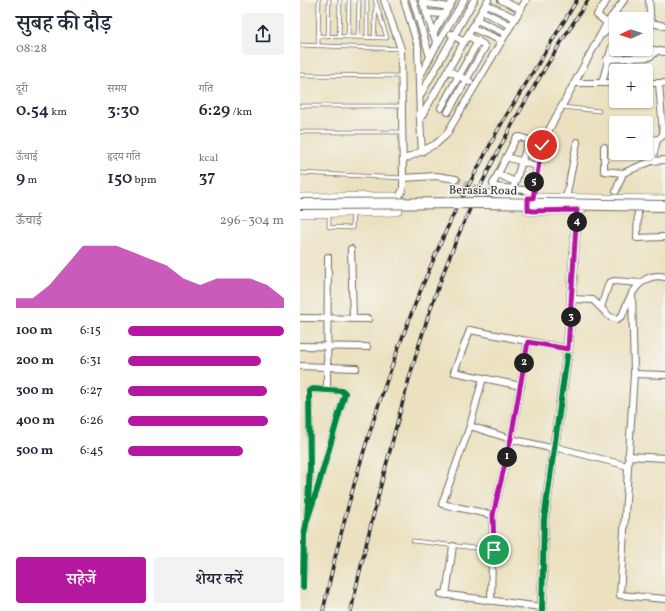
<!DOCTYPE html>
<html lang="hi">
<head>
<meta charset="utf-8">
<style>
  :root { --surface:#fff; --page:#f2f2f3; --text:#1f2937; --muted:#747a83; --accent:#b5179e }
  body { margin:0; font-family:Vollkorn,"Noto Serif Devanagari",serif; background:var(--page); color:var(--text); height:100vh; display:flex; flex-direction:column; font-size:15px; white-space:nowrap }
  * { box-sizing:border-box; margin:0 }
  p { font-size:13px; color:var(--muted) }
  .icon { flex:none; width:22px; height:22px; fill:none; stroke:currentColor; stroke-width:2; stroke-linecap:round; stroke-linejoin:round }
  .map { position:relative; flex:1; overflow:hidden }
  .drawer { display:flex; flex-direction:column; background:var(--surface); width:300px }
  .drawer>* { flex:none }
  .needle { width:26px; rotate:266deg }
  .controls { position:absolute; left:309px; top:12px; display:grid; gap:8px }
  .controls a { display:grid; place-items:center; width:44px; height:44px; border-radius:4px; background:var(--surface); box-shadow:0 1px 3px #0004; font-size:20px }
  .pin { position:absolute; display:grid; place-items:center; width:34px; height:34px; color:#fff; margin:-17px; border:2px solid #fff; border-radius:50%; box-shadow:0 1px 4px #0007 }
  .km { position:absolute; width:20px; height:20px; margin:-10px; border-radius:50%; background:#222; color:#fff; font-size:11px; line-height:20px; text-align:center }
  .round { display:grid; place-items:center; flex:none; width:42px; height:42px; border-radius:4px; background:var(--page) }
  .head { display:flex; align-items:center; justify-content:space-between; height:68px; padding:0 16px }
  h1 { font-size:22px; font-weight:600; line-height:30px }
  .figures { display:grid; grid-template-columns:repeat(3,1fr); gap:6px; height:68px; padding:4px 16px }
  .figures div { display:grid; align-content:center }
  .figures b { font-size:17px; font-weight:600 }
  .figures small { font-size:11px; font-weight:400 }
  .figures p { font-size:11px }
  .chart { height:112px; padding:8px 16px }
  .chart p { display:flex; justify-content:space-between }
  .chart svg { width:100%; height:72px; margin-top:4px; fill:var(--accent); opacity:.7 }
  .button { display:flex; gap:8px; margin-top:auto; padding:8px 16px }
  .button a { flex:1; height:46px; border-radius:4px; background:var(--accent); color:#fff; font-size:16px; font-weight:600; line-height:46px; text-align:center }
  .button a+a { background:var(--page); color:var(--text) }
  ul { padding:0 16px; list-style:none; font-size:13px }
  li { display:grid; grid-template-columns:64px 48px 1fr; align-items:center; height:30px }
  li i { height:10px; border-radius:5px; background:var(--accent) }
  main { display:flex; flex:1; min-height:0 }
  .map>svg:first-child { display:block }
</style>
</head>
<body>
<main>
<section class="drawer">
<div class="head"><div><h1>सुबह की दौड़</h1><p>08:28</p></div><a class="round"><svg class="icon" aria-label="share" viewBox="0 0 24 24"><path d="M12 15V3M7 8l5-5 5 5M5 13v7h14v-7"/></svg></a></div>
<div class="figures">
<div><p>दूरी</p><b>0.54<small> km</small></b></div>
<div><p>समय</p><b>3:30</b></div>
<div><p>गति</p><b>6:29<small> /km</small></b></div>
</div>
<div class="figures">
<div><p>ऊँचाई</p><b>9<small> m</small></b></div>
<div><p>हृदय गति</p><b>150<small> bpm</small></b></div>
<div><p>kcal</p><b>37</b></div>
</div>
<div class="chart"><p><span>ऊँचाई</span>296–304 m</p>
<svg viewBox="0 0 160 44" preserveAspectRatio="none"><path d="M0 44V38L10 38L20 30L30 18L40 6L50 6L60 6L70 10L80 14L90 18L100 26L110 30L120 26L130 26L140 26L150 30L160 38V44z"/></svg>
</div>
<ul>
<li><b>100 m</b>6:15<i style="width:100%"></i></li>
<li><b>200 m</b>6:31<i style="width:85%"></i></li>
<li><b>300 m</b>6:27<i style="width:89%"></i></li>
<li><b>400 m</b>6:26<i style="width:90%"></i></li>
<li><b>500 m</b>6:45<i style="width:74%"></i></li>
</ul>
<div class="button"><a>सहेजें</a><a>शेयर करें</a></div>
</section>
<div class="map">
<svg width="365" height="611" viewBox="0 0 365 611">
  <rect width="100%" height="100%" fill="#f6f6f2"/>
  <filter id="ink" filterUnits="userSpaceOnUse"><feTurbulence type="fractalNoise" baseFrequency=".025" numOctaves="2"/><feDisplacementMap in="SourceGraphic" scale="8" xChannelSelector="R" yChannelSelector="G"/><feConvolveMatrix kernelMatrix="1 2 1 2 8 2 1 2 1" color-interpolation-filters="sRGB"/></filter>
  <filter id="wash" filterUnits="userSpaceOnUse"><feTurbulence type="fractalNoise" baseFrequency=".012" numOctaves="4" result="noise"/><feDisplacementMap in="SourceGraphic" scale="16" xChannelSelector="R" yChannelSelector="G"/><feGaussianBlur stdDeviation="0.9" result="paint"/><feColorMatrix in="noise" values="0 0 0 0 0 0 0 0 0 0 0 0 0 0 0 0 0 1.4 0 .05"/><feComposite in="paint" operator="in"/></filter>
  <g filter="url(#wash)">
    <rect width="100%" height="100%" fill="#ebe1c0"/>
  </g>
  <g filter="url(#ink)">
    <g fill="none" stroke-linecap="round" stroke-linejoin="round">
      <polyline stroke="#c5bda2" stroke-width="6" stroke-dasharray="6 3" stroke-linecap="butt" points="156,179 187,193"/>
      <defs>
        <g id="lane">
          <polyline points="18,36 87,38 75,0"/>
          <polyline points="28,37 29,0"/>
          <polyline points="39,37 40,0"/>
          <polyline points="48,37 49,0"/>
          <polyline points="58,37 59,0"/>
          <polyline points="67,37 67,0"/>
          <polyline points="74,38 76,6"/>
          <polyline points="0,45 101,49"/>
          <polyline points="18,46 19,0"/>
          <polyline points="0,75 101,76"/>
          <polyline points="0,106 102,106"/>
          <polyline points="262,107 299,111"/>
          <polyline points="0,132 102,132"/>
          <polyline points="0,173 103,178"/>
          <polyline points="29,214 29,227 52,228 53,214"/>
          <polyline points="113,541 193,550"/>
        </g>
        <g id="street">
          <polyline points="84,0 101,49 103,178 103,189 98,199"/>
          <polyline points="104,0 118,47 120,120 122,152"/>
          <polyline points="113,0 130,57"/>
          <polyline points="122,0 137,44"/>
          <polyline points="201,0 220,9"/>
          <polyline points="307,0 297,15 307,23"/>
          <polyline points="349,0 351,23"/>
          <polyline points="123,3 149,7"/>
          <polyline points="186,4 215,18"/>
          <polyline points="182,11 210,25"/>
          <polyline points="126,13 145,14"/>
          <polyline points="321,19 330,19"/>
          <polyline points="177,20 205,33"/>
          <polyline points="346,22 365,26"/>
          <polyline points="172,28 200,40"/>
          <polyline points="133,34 153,0"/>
          <polyline points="151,34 164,42 188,0"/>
          <polyline points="303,34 316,23"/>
          <polyline points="346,49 365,52"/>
          <polyline points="307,59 349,57 354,54 355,50"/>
          <polyline points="148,70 170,82"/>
          <polyline points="120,76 137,44 164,0"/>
          <polyline points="275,83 316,83"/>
          <polyline points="302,83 312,46 316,44"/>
          <polyline points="346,83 365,83"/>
          <polyline points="359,83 363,134"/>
          <polyline points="120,96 174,0"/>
          <polyline points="141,108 178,41"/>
          <polyline points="148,112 185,47 183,44 168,36"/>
          <polyline points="120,119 164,42"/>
          <polyline points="346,137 357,140 365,134"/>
          <polyline points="304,147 304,171 323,173 352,161 365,160"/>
          <polyline points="206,157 237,166"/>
          <polyline points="103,160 136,144 146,135 226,0"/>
          <polyline points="352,161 357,140"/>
          <polyline points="198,174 215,182"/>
          <polyline points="103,178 136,176 156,179"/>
          <polyline points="213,189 229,140"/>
          <polyline points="233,191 195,187 193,184 216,138 220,137 242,145"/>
          <polyline points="316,191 323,173"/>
          <polyline points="187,193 228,198"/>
          <polyline points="233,198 237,166 244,139 307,23 324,0"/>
          <polyline points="266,199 277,142"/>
          <polyline points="338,209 337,238 364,237"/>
          <polyline points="51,249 53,319"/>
          <polyline points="332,293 334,374 320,595 365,599"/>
          <path d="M272,299L293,300L310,317L317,319L322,316C329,297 340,271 365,277"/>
          <polyline points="301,307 309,283 314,281 341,283"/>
          <polyline points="0,318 68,319"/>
          <polyline points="0,346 67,347"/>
          <polyline points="0,366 56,368"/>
          <polyline points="334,374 365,375"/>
          <polyline points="183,378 170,426 142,504 193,515"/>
          <polyline points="221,386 154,372 170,330 268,349"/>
          <polyline points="27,390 28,257"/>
          <polyline points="170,426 211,439 255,449"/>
          <polyline points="255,447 328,466"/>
          <polyline points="328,456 365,458"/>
          <polyline points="3,587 4,535 7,520 10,468 9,391 12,389 43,391 45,393 18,487 7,520"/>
          <polyline points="141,594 241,607"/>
          <polyline points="146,595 153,546"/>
          <polyline points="191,601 193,515 211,439 228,342"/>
        </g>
        <g id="secondary">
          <polyline points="0,198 94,197 99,200 98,210 96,211 0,213"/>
          <polyline points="282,209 231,211 228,210 228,198 233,198 365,200"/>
          <polyline points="242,611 244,520 268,349 277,210"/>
        </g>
      </defs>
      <use href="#lane" stroke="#6e6b5f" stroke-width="4.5"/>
      <use href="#street" stroke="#6e6b5f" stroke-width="8"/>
      <use href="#secondary" stroke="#6e6b5f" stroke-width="10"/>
      <use href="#lane" stroke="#fff" stroke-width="3"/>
      <use href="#street" stroke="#fff" stroke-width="6"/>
      <use href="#secondary" stroke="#fff" stroke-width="9"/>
      <defs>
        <g id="rail">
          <polyline points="163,196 200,126 277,0"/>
          <path d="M23,611C52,473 96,339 155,211"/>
          <path d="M51,611C63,555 77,499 92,443C112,364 135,285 169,211C202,137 244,68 288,0"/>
        </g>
      </defs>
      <use href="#rail" stroke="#2b2b2b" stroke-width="3.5"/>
      <use href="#rail" stroke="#f6f6f2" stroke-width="2" stroke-dasharray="6" stroke-linecap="butt"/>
      <defs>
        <polyline id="primary-bridge" points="0,204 182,203 365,206"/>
      </defs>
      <use href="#primary-bridge" stroke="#6e6b5f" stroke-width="12" stroke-linecap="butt"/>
      <use href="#primary-bridge" stroke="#fff" stroke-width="10"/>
      <defs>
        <g id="cycleway">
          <polyline points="3,587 4,535 7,520 10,468 9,391 12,389 43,391 45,393 18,487 7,520"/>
          <polyline points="242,611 244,520 268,349 277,210"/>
        </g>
      </defs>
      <use href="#cycleway" stroke="#f6f6f2" stroke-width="8"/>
      <use href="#cycleway" stroke="#00873e" stroke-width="6"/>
    </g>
  </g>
  <g fill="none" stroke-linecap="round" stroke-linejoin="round" filter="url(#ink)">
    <defs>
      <polyline id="route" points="194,550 193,515 211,438 228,342 268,349 277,210 233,211 228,210 228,198 233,198 242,145"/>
    </defs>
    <use href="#route" stroke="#fff" stroke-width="8"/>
    <use href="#route" stroke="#b5179e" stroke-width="5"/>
  </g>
  <g text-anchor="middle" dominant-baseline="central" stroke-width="3" stroke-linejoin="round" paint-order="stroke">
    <g font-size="12" fill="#2b2b2b" stroke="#f6f6f2">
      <text transform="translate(183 191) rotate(1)">Berasia Road</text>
    </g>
  </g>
</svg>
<div class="controls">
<a><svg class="needle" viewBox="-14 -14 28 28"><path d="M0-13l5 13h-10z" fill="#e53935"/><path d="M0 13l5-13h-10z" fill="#747a83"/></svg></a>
<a>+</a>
<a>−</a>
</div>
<div class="pin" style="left:194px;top:550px;background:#1e9e55"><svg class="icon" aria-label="arrive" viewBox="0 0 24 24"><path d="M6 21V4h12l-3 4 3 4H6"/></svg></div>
<div class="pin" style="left:242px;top:145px;background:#d93025"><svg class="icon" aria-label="check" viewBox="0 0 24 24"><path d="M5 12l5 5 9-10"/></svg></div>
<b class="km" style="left:207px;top:457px">1</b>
<b class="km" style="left:224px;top:363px">2</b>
<b class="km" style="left:271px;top:317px">3</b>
<b class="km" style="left:277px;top:222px">4</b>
<b class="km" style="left:234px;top:182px">5</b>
</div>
</main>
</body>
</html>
